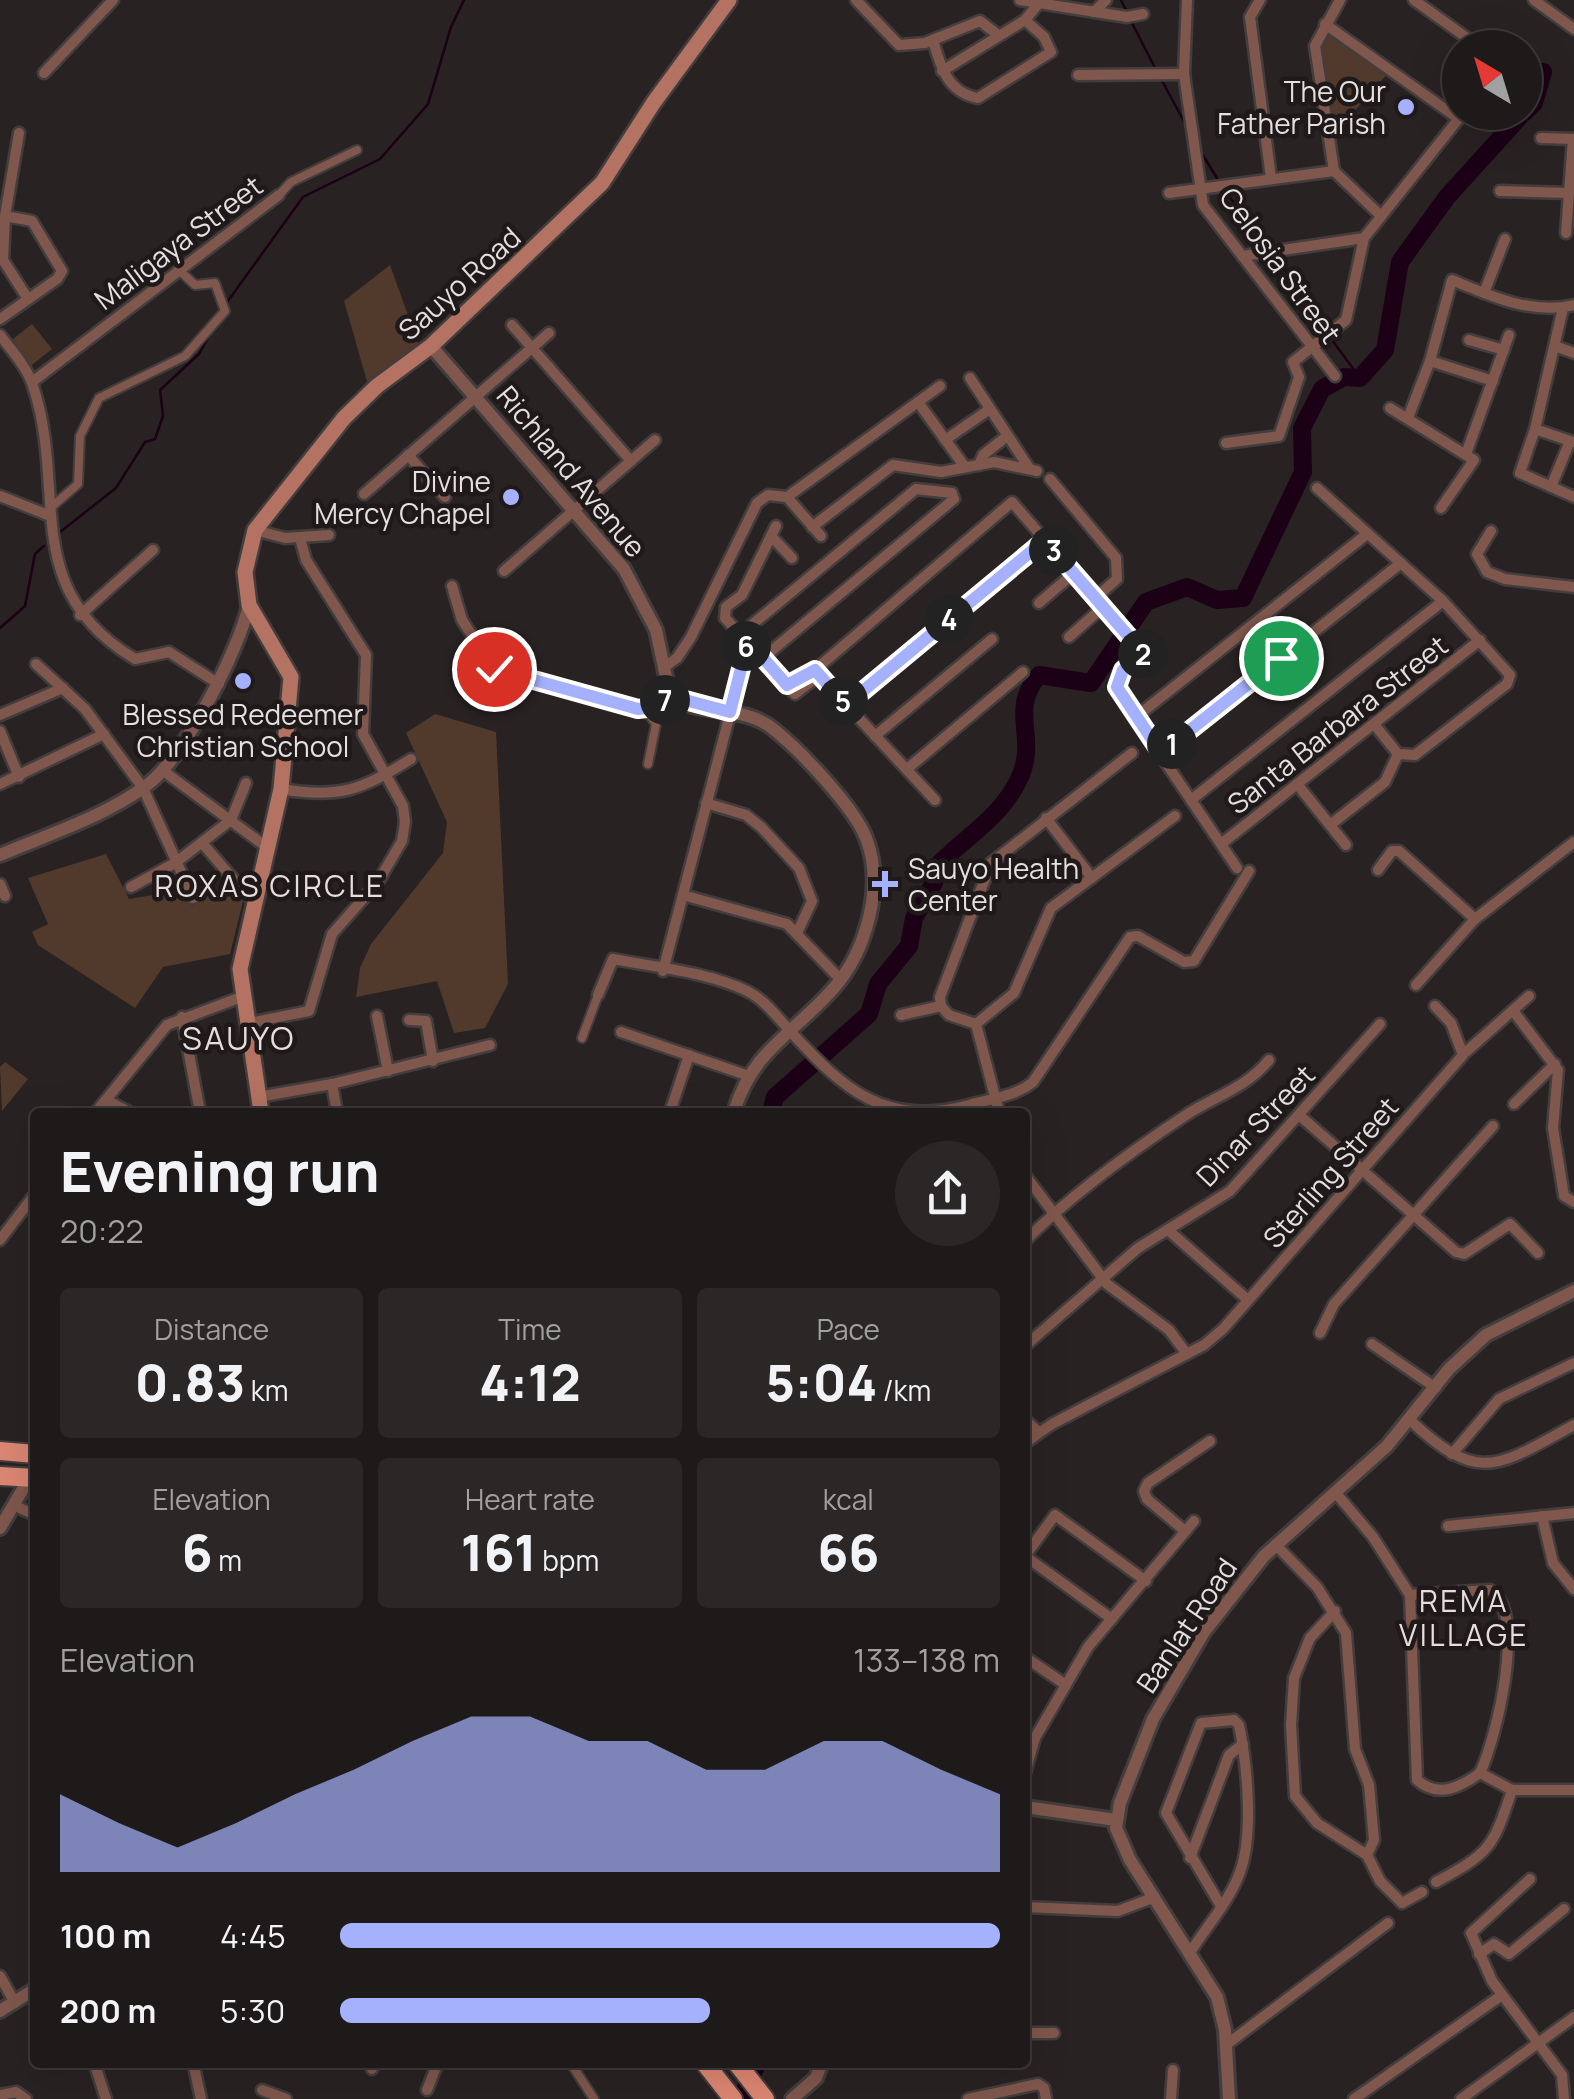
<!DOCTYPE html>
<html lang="en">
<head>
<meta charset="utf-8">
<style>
  :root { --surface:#1f1a1a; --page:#2c2727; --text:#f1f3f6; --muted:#a1a1a2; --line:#3c3839; --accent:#a5b1fc }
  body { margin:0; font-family:Manrope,sans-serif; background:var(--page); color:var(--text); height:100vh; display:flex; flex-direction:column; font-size:38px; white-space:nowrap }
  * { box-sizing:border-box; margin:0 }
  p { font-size:32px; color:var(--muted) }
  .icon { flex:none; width:55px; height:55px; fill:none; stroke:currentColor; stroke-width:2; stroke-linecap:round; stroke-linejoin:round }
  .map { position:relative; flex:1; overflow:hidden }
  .details { position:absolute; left:30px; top:1108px; width:1000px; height:960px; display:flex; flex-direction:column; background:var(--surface); border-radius:10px; box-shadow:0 10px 40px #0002,0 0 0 2px var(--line) }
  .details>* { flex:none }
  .needle { width:65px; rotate:322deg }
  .tools { position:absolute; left:1442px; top:30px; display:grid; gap:20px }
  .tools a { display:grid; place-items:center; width:100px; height:100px; border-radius:50%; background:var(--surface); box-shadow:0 10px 40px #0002,0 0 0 2px var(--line); font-size:50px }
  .pin { position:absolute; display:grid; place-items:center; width:85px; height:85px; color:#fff; margin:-42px; border:5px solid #fff; border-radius:50%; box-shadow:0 2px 10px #0007 }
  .km { position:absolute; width:50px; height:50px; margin:-25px; border-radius:50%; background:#222; color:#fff; font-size:28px; line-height:50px; text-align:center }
  .round { display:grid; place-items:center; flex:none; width:105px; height:105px; border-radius:52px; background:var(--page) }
  .headline { display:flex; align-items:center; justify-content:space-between; height:170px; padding:0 30px }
  h1 { font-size:55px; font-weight:800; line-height:75px }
  .stats { display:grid; grid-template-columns:repeat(3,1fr); gap:15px; height:170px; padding:10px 30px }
  .stats div { display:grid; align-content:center; border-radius:10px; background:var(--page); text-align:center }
  .stats b { font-size:50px; font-weight:800 }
  .stats small { font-size:28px; font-weight:400 }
  .stats p { font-size:28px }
  .chart { height:280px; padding:20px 30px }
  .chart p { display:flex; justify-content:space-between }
  .chart svg { width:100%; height:180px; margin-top:10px; fill:var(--accent); opacity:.7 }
  ul { padding:0 30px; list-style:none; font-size:32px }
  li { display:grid; grid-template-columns:160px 120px 1fr; align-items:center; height:75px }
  li i { height:25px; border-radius:12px; background:var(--accent) }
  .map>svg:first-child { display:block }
</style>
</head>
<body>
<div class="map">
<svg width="1574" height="2099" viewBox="0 0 1574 2099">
  <rect width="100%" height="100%" fill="#292222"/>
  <g fill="#513a2b">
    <polygon points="1326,28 1388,73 1331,138 1317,46"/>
    <polygon points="390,265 419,346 368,385 344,301"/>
    <polygon points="32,324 52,349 28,368 8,343"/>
    <polygon points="435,714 496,732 508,984 485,1028 454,1033 437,981 356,997 360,968 371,944 443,853 447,822 406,733"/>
    <polygon points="106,854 129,899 183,890 192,906 203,900 198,888 208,885 243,901 230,954 163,967 135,1008 38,945 32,932 48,924 28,878"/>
    <polygon points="5,1062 28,1079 2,1111 0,1067"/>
  </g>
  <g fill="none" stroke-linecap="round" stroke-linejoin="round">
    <g stroke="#1b0016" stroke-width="2.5">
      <polyline points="1121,0 1127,12"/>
      <polyline points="1130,19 1156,70"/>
      <polyline points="1160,77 1187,127"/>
      <polyline points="1198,147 1220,183"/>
      <polyline points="1224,190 1269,247"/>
      <polyline points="1277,257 1324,329"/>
      <polyline points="225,305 303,197 380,159 428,104 451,27 464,0"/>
      <polyline points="1329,336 1360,378"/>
      <polyline points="60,532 116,488 145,442 155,439 163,416 160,390 199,354 210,334"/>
      <polyline points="0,628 25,606 35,554 44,546"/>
    </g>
    <g stroke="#1b0016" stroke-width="18">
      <polyline points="1525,112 1534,103 1543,72"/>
      <path d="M771,1112L775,1097L869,1014L878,984L909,946L914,918L934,883L936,867C966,836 1002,817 1020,777C1038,736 1008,711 1039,675L1091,683L1146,602L1187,587L1217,600L1243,598L1303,472L1302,428L1322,389L1344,377L1360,378L1385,350L1400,262L1447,197L1524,112"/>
      <polyline points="741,2099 758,2062"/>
    </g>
    <defs>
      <g id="pedestrian">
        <polyline points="279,195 291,182 357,150"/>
        <polyline points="48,510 78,484 80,436 99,398 185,356 225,311 215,283 195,285 178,269"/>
        <polyline points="646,710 656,724 648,764"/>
        <polyline points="582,1038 598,995"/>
        <polyline points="570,2062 594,2099"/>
      </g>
      <g id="minor">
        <polyline points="856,0 899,45 925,43 980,21 998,35"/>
        <polyline points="1020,0 1127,17 1143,14"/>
        <polyline points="1187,0 1184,74 1203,205 1335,376"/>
        <polyline points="1260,0 1250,17 1271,178"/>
        <polyline points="1414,0 1481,48"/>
        <polyline points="1534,0 1574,29"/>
        <polyline points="1094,12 1106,0"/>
        <polyline points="1325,24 1459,119"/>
        <path d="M933,40C940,66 948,93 978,98L1051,52L1044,37L1025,20"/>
        <polyline points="942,71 1025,20 1039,3"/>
        <polyline points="44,73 113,0"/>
        <polyline points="1078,75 1184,74"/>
        <polyline points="19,133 5,216 3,260 28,299"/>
        <polyline points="1541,138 1574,139"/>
        <polyline points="1334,171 1315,46 1340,0"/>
        <polyline points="1334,171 1379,214"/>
        <polyline points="1500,191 1569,193"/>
        <polyline points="1169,193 1334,171"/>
        <polyline points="1566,233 1573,139"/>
        <polyline points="1242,256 1364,238"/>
        <polyline points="1484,293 1505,239"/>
        <polyline points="1563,308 1535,429 1520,473 1574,497"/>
        <polyline points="0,319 57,279 62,271 32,221 5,216"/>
        <polyline points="512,325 631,461"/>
        <path d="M0,335C12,351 27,367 33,386C68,491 18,589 135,659L169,652L219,684"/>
        <polyline points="1469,340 1504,350"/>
        <polyline points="1555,346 1574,353"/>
        <polyline points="1430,361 1493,381"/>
        <polyline points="970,378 1029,468"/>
        <polyline points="32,382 279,195"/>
        <polyline points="918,402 965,467"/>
        <polyline points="1390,408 1474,460 1441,508"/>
        <path d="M1408,418L1430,361L1452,280C1491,296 1531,315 1574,305"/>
        <polyline points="1535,429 1573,442"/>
        <polyline points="945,440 990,409"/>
        <polyline points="1226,443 1279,436 1299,377 1293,362 1346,320 1364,238 1464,112"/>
        <polyline points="1466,454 1509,335"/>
        <polyline points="408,455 445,497"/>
        <polyline points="979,465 983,455 1007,436"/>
        <polyline points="1050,479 1116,558 1117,579 1095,598"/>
        <polyline points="1551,487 1570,441"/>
        <polyline points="1317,488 1443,601 1510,675 1507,684 1415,755 1398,754 1374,724"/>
        <polyline points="364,494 549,333"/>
        <polyline points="0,496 48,515"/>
        <polyline points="787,497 940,386"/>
        <polyline points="787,497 821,536"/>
        <polyline points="776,526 742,595 726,607 725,618 795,694 819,675"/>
        <polyline points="812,527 893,465 941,472 994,462 1037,471"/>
        <polyline points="255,530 285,538 329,535"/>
        <polyline points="1491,531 1477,554 1487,572 1505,579 1574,587"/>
        <polyline points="771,536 792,558"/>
        <polyline points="504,571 655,440"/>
        <polyline points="452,586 462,620 494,669 637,709 654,707 670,696"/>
        <polyline points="1039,603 1074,573"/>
        <polyline points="80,615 153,550"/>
        <polyline points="742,633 916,489 952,493 954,499 763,658"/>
        <polyline points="1069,637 1103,607"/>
        <polyline points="36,664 85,709 143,788 193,898"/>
        <polyline points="663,668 677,658 691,637 757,503 768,495 787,497"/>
        <polyline points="815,671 935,800"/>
        <polyline points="787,685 815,670 1012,502 1143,653 1118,679 1120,695 1237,868"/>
        <polyline points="846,705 1045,540"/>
        <polyline points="0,715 63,688"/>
        <polyline points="1136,717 1367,534"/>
        <polyline points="0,731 19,777"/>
        <polyline points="875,736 992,639"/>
        <polyline points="1161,753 1401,563"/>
        <polyline points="907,769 1023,672"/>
        <polyline points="162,770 268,848"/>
        <polyline points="0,784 104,734"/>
        <polyline points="1297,784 1346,845"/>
        <path d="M281,789C340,799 361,790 411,759"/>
        <polyline points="1191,800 1443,601"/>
        <polyline points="706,803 746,815 761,827 799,868 812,901 798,931"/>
        <polyline points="1046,818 1092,878"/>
        <polyline points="1330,825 1385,782 1398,754"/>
        <polyline points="203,844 247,895 256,899"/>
        <polyline points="1221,844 1480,640"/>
        <polyline points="1378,870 1392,851 1399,851 1475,919"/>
        <polyline points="0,884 5,896"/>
        <polyline points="131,887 175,863 231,820 246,783"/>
        <polyline points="683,895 787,924 841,980"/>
        <polyline points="663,971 749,641"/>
        <polyline points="1416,985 1475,919 1574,842"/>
        <path d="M598,995L613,959C654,967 708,972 747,991C765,1000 777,1017 791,1032C844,1090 885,1127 969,1105C990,1099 1016,1096 1033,1082L1130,937L1138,936L1184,962L1194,961L1249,871"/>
        <polyline points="941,1006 940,997 991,863 1132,753"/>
        <polyline points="941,1006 949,1015 976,1024"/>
        <polyline points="1514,1012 1558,1070 1553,1128 1564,1196 1574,1202"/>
        <polyline points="901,1015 941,1006"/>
        <polyline points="377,1016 388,1071"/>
        <polyline points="182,1017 200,1112"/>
        <polyline points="409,1020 426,1021 433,1061"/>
        <polyline points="249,1023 309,1011 332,934 378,882 402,841 405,822 403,806 363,734 366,655 306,560 300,538"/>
        <polyline points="976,1024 1014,993 1051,908 1175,816"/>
        <polyline points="976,1024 999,1112"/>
        <polyline points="621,1032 746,1075"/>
        <polyline points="1467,1051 1529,996"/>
        <polyline points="332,1084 337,1112"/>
        <polyline points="258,1097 332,1084 490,1045"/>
        <polyline points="106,1100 129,1112"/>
        <polyline points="1514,1104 1555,1064"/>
        <polyline points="96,1112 167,1025 244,996"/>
        <polyline points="670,1112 689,1055"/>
        <polyline points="1299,1115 1456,1252 1464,1254 1510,1224 1538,1253"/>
        <polyline points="1025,1175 1107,1284 1169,1330 1187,1354"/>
        <polyline points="1168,1230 1248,1300"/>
        <polyline points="0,1240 35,1194"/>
        <path d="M1025,1241C1073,1193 1130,1152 1186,1115C1215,1096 1245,1089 1269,1060"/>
        <polyline points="1320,1333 1334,1304 1493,1126"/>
        <polyline points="1372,1344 1436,1388"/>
        <polyline points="1025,1346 1138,1248 1230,1191 1380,1024"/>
        <polyline points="1025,1420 1039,1432"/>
        <path d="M1410,1420C1480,1486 1498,1466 1574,1425"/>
        <polyline points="1025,1443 1052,1424 1204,1345 1223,1329 1463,1055 1451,1023 1435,1006"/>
        <polyline points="1452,1454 1499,1399 1574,1363"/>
        <path d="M1335,1492L1373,1537L1410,1595L1417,1780C1439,1799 1460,1787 1480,1773"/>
        <polyline points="13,1505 35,1515"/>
        <polyline points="1542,1516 1553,1563 1574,1589"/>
        <polyline points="1448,1526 1574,1513"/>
        <polyline points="1185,1531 1147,1499 1144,1491 1148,1483 1210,1441"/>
        <polyline points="1276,1545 1317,1587 1346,1633 1355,1749 1369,1785 1374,1840 1367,1855"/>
        <path d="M1410,1595L1490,1590C1528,1612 1496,1739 1480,1773"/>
        <polyline points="1335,1611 1310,1638 1294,1678 1291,1725 1295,1796 1317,1823 1367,1855"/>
        <polyline points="1112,1619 1025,1556 1055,1515 1146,1581"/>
        <polyline points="1025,1657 1066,1685"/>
        <polyline points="1025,1773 1035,1738 1088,1647 1194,1521"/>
        <polyline points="1480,1773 1512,1790 1574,1790"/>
        <polyline points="1367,1855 1380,1881 1402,1903 1422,1892"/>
        <polyline points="1190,1858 1229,1755 1243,1744"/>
        <polyline points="1530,1879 1471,1933 1492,1981 1562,2075 1564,2099"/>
        <path d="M1436,1882C1490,1853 1493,1848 1512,1790"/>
        <polyline points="1025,1907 1118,1911 1155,1897"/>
        <path d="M1191,1951C1208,1925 1230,1900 1240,1872C1254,1834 1247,1764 1239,1725L1234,1720L1201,1723L1166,1813L1221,1906"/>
        <polyline points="1479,1954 1494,1944 1509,1954 1564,1909"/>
        <polyline points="0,1976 15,2003"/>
        <polyline points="1025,2033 1054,2033"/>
        <polyline points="1226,2045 1388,1923"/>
        <polyline points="94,2062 106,2099"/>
        <polyline points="193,2062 201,2099"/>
        <polyline points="372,2069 374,2062"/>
        <polyline points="262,2090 286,2099"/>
        <polyline points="427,2090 438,2062"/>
        <polyline points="0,2095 16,2092 26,2099"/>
        <polyline points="968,2099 1038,2084 1044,2088 1046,2099"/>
        <polyline points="1171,2099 1173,2070"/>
        <polyline points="1354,2099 1502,1995"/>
        <polyline points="1461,2099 1574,2017"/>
      </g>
      <g id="tertiary">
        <path d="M431,346L624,569L656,630L670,696C699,716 743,705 772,728C799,749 854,807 866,838C885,886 866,952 833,989C792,1035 752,1051 734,1112"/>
        <path d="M0,855C49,834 104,817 147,785C183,759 239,650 249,605"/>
        <polyline points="0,1528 30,1477"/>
        <polyline points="1025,1807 1116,1820"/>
        <polyline points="0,2011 35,1989"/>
        <polyline points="792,2099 816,2078 822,2062"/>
        <polyline points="1229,2099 1225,2030 1217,1997 1130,1860 1116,1828 1120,1803 1153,1719 1204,1632 1264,1556 1387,1446 1449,1369 1486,1335 1574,1291"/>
      </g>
      <polyline id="secondary" points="261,1112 240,969 281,789 291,677 249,605 245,572 255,530 344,418 377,386 431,346 602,183 654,102 729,0"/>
      <g id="primary">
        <polyline points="0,1451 35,1454"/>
        <polyline points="0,1476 35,1478"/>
        <polyline points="704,2062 733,2099"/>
        <polyline points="736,2062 765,2099"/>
      </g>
    </defs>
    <use href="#pedestrian" stroke="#433d3d" stroke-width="12"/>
    <use href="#minor" stroke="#433d3d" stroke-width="15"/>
    <use href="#tertiary" stroke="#433d3d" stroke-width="18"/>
    <use href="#secondary" stroke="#433d3d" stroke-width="20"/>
    <use href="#primary" stroke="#433d3d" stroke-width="22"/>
    <use href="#pedestrian" stroke="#7f574c" stroke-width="8"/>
    <use href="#minor" stroke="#7f574c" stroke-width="10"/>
    <use href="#tertiary" stroke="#7f574c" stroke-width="12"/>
    <use href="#secondary" stroke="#b37262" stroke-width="15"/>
    <use href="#primary" stroke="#db8773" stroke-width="18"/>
  </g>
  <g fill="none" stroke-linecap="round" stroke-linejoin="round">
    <defs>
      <polyline id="route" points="494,669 638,709 654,707 670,696 730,712 748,641 787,685 815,670 846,705 1045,540 1144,654 1123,670 1117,687 1161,753 1281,658"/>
    </defs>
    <use href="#route" stroke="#fff" stroke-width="20"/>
    <use href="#route" stroke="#a5b1fc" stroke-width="12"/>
  </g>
  <g fill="#a5b1fc" stroke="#1f1919" stroke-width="4">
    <circle cx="1406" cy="107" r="10"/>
    <circle cx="511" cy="497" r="10"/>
    <circle cx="243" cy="681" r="10"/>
    <path d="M880 869h10v10h10v10h-10v10h-10v-10h-10v-10h10z"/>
  </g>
  <g text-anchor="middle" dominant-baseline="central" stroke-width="9" stroke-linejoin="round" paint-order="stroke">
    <g font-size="28" fill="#e4e0e0" stroke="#1f1919" text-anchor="end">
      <text x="1386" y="91">The Our<tspan x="1386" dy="32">Father Parish</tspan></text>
      <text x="491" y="481">Divine<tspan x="491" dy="32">Mercy Chapel</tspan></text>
      <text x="243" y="714" text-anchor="middle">Blessed Redeemer<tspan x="243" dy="32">Christian School</tspan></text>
      <text x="908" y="868" text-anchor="start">Sauyo Health<tspan x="908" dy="32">Center</tspan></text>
    </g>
    <g font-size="28" fill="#e4e0e0" stroke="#1f1919">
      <text transform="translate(178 242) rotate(-37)">Maligaya Street</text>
      <text transform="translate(1281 265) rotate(54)">Celosia Street</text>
      <text transform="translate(459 283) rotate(-42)">Sauyo Road</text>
      <text transform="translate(572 471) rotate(50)">Richland Avenue</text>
      <text transform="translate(1337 724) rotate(-38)">Santa Barbara Street</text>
      <text transform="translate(1255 1125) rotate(-46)">Dinar Street</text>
      <text transform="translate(1330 1172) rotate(-49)">Sterling Street</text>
      <text transform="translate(1186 1625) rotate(-56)">Banlat Road</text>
    </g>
    <g font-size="30" letter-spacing="2.5" fill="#e6dddd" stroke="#1f1919">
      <text x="270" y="885">ROXAS CIRCLE</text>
      <text x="1464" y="1600">REMA<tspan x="1464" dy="34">VILLAGE</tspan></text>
    </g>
    <g font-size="32" letter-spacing="2.5" fill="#e6dddd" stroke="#1f1919">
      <text x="239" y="1038">SAUYO</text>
    </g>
  </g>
</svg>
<div class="tools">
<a><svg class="needle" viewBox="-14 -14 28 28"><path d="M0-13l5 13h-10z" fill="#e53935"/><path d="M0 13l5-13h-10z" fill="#a1a1a2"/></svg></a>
</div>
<div class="pin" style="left:1281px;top:658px;background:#1e9e55"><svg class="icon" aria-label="arrive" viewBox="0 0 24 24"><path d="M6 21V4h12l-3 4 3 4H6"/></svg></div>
<div class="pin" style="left:494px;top:669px;background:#d93025"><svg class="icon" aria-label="check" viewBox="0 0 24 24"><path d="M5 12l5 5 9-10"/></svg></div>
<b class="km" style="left:1172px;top:744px">1</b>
<b class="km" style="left:1143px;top:654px">2</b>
<b class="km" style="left:1054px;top:550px">3</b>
<b class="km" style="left:949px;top:619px">4</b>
<b class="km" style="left:843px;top:701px">5</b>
<b class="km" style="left:746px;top:646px">6</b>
<b class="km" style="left:665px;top:700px">7</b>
<section class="details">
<div class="headline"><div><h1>Evening run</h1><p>20:22</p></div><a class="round"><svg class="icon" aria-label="share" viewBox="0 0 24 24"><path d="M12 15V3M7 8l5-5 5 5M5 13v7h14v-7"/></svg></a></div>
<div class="stats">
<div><p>Distance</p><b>0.83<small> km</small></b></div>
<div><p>Time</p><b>4:12</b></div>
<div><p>Pace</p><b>5:04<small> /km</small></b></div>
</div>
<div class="stats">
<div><p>Elevation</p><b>6<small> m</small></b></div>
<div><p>Heart rate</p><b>161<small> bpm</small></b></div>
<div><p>kcal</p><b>66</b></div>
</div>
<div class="chart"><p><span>Elevation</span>133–138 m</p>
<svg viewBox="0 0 160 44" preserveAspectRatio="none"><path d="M0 44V25L10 32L20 38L30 32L40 25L50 19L60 12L70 6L80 6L90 12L100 12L110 19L120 19L130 12L140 12L150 19L160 25V44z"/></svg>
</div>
<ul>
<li><b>100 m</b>4:45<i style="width:100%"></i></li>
<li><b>200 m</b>5:30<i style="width:56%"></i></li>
</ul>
</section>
</div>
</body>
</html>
